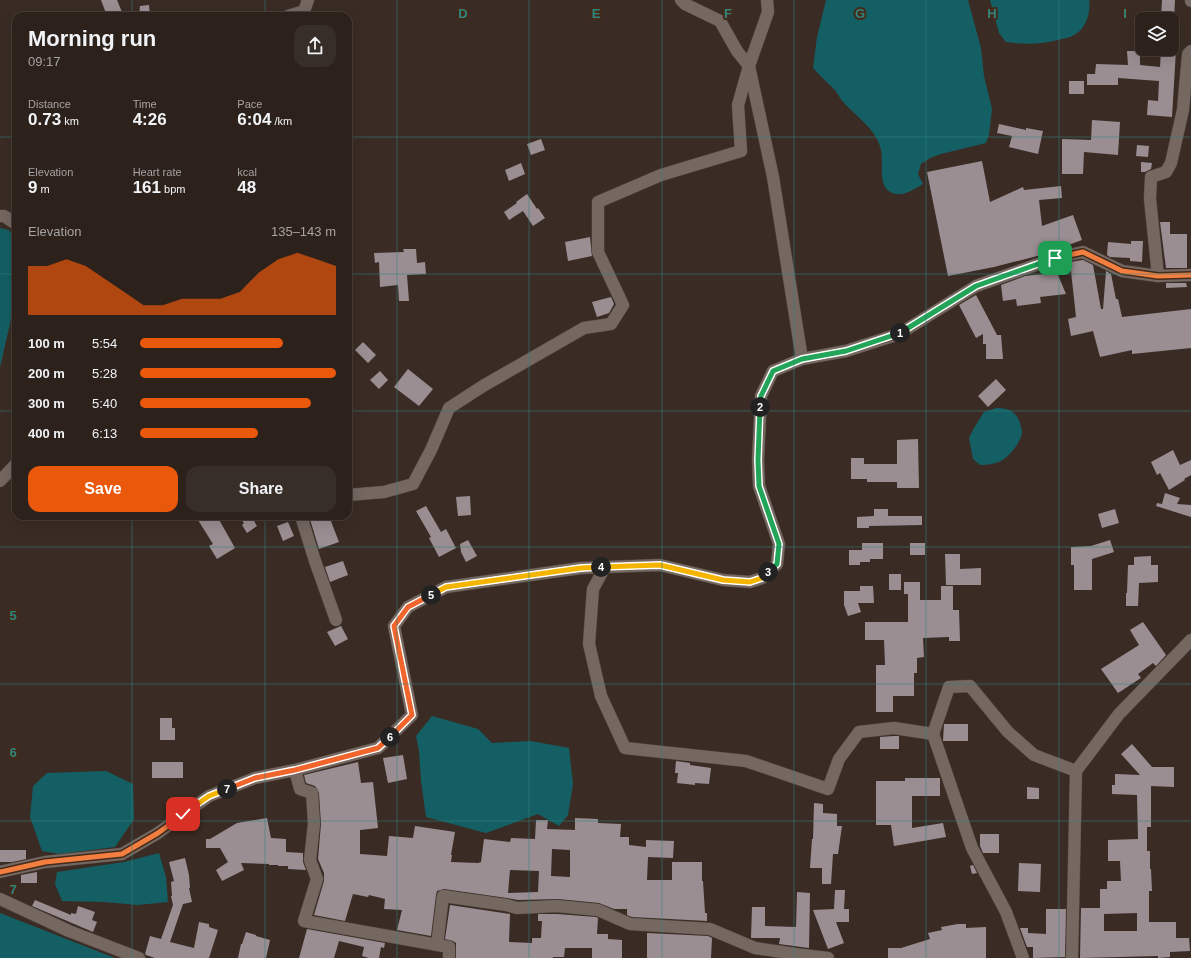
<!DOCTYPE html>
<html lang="en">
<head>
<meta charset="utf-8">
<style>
  :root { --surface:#2c211b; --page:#382e28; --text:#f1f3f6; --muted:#a6a3a3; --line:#483e3a; --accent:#ea580c }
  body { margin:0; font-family:Arial,sans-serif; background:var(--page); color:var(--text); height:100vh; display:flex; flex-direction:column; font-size:15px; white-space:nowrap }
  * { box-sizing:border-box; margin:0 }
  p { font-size:13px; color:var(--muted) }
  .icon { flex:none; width:22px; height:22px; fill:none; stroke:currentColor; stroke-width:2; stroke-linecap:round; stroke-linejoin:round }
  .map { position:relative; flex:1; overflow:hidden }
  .drawer { position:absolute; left:12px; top:12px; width:340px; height:508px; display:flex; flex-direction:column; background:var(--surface); border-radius:12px; box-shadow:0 4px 16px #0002,0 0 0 1px var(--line) }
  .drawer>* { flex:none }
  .buttons { position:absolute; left:1135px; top:12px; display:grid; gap:8px }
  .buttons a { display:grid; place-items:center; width:44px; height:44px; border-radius:8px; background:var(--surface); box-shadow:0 4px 16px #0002,0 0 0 1px var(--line); font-size:20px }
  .pin { position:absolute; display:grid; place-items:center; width:34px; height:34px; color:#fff; margin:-17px; border-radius:8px; box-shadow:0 2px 6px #0006 }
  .km { position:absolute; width:20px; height:20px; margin:-10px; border-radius:50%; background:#222; color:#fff; font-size:11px; line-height:20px; text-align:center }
  .round { display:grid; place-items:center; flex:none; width:42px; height:42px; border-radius:12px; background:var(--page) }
  .overview { display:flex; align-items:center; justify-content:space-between; height:68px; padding:0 16px }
  h1 { font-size:22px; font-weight:600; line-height:30px }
  .figures { display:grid; grid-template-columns:repeat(3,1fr); gap:6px; height:68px; padding:4px 16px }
  .figures div { display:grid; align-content:center }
  .figures b { font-size:17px; font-weight:600 }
  .figures small { font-size:11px; font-weight:400 }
  .figures p { font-size:11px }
  .chart { height:112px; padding:8px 16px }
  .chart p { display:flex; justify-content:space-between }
  .chart svg { width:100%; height:72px; margin-top:4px; fill:var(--accent); opacity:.7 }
  .cta { display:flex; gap:8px; margin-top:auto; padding:8px 16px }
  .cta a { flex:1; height:46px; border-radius:12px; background:var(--accent); color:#fff; font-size:16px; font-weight:600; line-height:46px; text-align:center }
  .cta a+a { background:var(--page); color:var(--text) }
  ul { padding:0 16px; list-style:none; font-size:13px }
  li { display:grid; grid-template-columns:64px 48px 1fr; align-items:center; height:30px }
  li i { height:10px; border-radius:5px; background:var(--accent) }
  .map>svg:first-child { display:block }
</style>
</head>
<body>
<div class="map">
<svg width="1191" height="958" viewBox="0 0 1191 958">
  <rect width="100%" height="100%" fill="#3a2c24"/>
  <g fill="#145f64">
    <path d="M826,0H968L981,48L984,76L992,109L989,135L986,143L941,154L930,158L921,164L918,174L923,184C913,190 900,199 889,191C878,184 884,161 881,150C877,130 857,117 844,103C840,99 838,94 835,90C828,83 820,76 813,68L817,37Z"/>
    <path d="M990,0H1089C1091,12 1086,29 1074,35C1071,37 1066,38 1062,39C1044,44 1025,45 1006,42L999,33Z"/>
    <polygon points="0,228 9,230 14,237 16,279 10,324 0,367"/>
    <path d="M996,408C1008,408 1016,411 1020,423C1020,425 1022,429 1022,432C1022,441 1009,457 1001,461C994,464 987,465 980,465L973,459L969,438L974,428L984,412Z"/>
    <polygon points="432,716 478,729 492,743 531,741 569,748 573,784 568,815 559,826 538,814 486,833 426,817 421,781 419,751 416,736"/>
    <polygon points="106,771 133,784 134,819 115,847 59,854 42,851 30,817 33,786 47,773"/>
    <polygon points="159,853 166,877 168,902 138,905 104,902 62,901 55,884 57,872 124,862"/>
    <polygon points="0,913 115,958 0,958"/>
  </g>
  <g fill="#9b8e93" fill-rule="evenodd">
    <polygon points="101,0 117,0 122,12 107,16"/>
    <polygon points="1162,0 1175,0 1174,19 1161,19"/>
    <polygon points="149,5 150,16 139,16 140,6"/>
    <polygon points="1161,49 1176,50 1172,117 1147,115 1148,100 1158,101 1159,81 1118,78 1118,85 1087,85 1087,74 1095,74 1096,64 1128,65 1127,51 1140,51 1140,65 1160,67"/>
    <rect x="1069" y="81" width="15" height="13"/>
    <polygon points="1092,120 1120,122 1118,155 1084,152 1083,174 1062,174 1062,139 1091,140"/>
    <polygon points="999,124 1026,130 1026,128 1043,131 1038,154 1009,147 1012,136 997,133"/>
    <polygon points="541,139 545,150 531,155 527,144"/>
    <polygon points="1137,145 1149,146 1148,157 1136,156"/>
    <polygon points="982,161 990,202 1023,187 1024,190 1061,186 1062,198 1039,200 1042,226 1073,215 1082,240 1041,255 994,267 948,276 927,172"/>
    <polygon points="1141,162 1152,163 1151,169 1145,172 1141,172"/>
    <polygon points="521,163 525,174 509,181 505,170"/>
    <polygon points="527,194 537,209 538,208 545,218 533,226 523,211 509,220 504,212 517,203 516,202"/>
    <polygon points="1160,222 1170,222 1170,234 1187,234 1187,268 1166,268"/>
    <polygon points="590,237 592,256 568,261 565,242"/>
    <polygon points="1131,241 1143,241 1142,262 1130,261 1130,258 1110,257 1107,255 1108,242 1131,244"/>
    <polygon points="403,249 416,249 417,263 425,262 426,274 407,275 409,301 399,301 398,285 380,287 379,262 375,263 374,253 404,252"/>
    <polygon points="1083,260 1093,265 1101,309 1103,309 1106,271 1111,274 1116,299 1118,299 1122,317 1191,309 1191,348 1132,354 1132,350 1100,357 1093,331 1071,336 1068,319 1076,317 1070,262"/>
    <polygon points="1055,268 1066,294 1040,297 1041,303 1017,306 1016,299 1003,301 1001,285 1025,276 1044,274 1043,270"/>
    <polygon points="1166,283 1186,283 1187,287 1166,288"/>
    <polygon points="976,295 997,335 1001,335 1003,359 986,359 986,344 983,344 983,334 976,338 959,305"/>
    <polygon points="611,297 614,304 609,313 597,317 592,302"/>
    <polygon points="363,342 376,355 368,363 355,350"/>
    <polygon points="408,369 433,389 419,406 394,387"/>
    <polygon points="380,371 388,380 379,389 370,380"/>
    <polygon points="996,379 1006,390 988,407 978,396"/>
    <polygon points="918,439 919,488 897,488 897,482 867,482 867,479 851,479 851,458 864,458 864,464 897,464 897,440"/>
    <polygon points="1173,450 1180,465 1191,460 1191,475 1184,479 1185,480 1169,490 1160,473 1157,475 1151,462"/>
    <polygon points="1165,493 1180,498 1177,504 1191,505 1191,517 1156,506 1157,503 1162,504"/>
    <polygon points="470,496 471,515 458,516 456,497"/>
    <polygon points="426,506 441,532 446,529 456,548 439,557 429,538 431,537 416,511"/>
    <polygon points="874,509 888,509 888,516 922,516 922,525 869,526 869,528 857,528 857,517 874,516"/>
    <polygon points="1115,509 1119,523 1102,528 1098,514"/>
    <polygon points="205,516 217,516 235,548 217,559 209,546 213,544 198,520"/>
    <polygon points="239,516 251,516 257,526 247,533 242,525 244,523"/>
    <polygon points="309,516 329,516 339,542 319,549"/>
    <polygon points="288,522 294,536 283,541 277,526"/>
    <polygon points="468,540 477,556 466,562 461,552 460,544"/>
    <polygon points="1110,540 1114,552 1092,559 1092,590 1074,590 1074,565 1071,565 1071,547 1091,546"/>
    <polygon points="862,543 883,543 883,559 870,559 870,562 860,562 860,565 849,565 849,550 862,550"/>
    <rect x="910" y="543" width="15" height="12"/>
    <polygon points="945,554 960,554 960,569 981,568 981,585 946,585"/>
    <polygon points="1151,556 1151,565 1158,565 1158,582 1139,583 1138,606 1126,606 1126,593 1127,593 1128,565 1134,565 1134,557"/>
    <polygon points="343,561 348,575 330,582 325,567"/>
    <rect x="889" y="574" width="12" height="16"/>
    <polygon points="904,582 920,582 920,600 941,600 941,586 953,586 953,610 959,610 960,641 949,641 949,637 923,638 924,657 917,658 917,673 914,673 914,696 893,696 893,712 876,712 876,665 885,665 884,640 865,640 865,622 908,622 908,594 904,594"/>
    <polygon points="860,586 873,586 874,603 858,603 861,612 848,616 844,605 844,591 860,591"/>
    <polygon points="1143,622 1166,655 1156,666 1153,663 1138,674 1141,678 1118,693 1101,669 1139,645 1130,630"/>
    <polygon points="341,626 348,639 335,646 327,632"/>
    <polygon points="160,718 172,718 172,728 175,728 175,740 160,740"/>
    <polygon points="944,724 968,724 968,741 943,741"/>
    <polygon points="894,736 899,736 899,749 880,749 880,737"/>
    <path d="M1132,744L1152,767H1174V787L1151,786V827H1147V851H1150V869H1151L1152,891H1149V922H1176V938H1189L1190,951L1170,952V957L1158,958V956L1080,958L1081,908H1100V889H1107V881H1121L1120,861H1108V840L1138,839L1137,795L1112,794V785H1115V774L1140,775L1121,754ZM1137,913V931H1104V914Z"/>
    <polygon points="403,755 407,779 388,783 383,758"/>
    <polygon points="676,761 690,763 690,765 711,768 709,784 695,783 695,785 677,783 678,773 675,773"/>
    <rect x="152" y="762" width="31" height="16"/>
    <path d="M358,762L361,783L373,782L378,828L360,830V854L387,856L389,836L413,838L415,826L455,832L451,855H452L451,862L478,863L481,862L484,839L510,842L511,838L535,839L536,820H548L547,829L575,830V818L598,819V823L621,824L620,837H629V845L646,847V840L674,841L673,858L648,857L647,880H672V862H702V881H703L705,913H707V921L632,917L627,915V909H614L599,903L558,899L518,900L507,898L444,889L437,891L436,895L431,936L397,930L402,910L384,909L385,899L369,895L368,897L353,894L345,921L314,915L324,881V873L318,859L321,824L319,793L315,786L306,783L304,775ZM552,849L570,850V877L551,876ZM510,870L539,871L538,892L508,893Z"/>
    <polygon points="905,778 940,778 940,796 912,796 912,828 943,823 946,837 894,846 891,825 876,825 876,781 905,781"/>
    <polygon points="1027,787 1039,788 1039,799 1027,799"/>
    <polygon points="814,803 823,804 823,813 837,814 837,826 842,826 838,854 833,854 831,884 822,884 822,868 810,868 812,839 813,839"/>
    <polygon points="267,818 271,838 286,839 286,852 303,853 303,862 306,870 288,869 288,866 278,866 278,865 269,865 269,864 241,863 244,870 222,881 216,870 228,862 220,848 206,848 206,839 210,839 237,823"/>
    <polygon points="980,834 999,834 999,853 983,853 980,846"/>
    <polygon points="0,850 26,850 26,859 12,862 0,862"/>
    <polygon points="185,858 189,875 190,888 189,888 192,902 183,904 170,942 194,948 199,922 209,924 209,927 218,930 209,958 155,958 146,955 145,954 150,936 161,939 173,905 171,896 172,896 171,882 174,881 169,862"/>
    <polygon points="1019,863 1041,864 1040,892 1018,891"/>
    <polygon points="973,865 977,873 972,874 970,866"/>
    <polygon points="37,872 37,883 21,883 21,875"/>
    <polygon points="835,890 845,890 844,909 849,909 849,922 836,922 844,943 828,949 813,910 834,909"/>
    <polygon points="797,892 810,893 809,948 779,944 780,938 751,938 752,907 765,907 765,926 796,927"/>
    <polygon points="35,900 71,915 71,913 76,914 78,906 95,912 92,920 97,922 93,932 32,906"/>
    <polygon points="450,905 510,914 509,942 532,943 532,938 541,938 542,921 538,921 538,914 557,914 596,917 598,918 597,934 608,934 608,939 622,940 622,958 592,958 592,948 565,948 564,957 553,957 553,958 456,958 456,943 453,941 445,939"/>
    <polygon points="1046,909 1066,909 1065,957 1033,958 1033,947 1027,947 1020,928 1028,928 1028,933 1046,934"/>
    <polygon points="958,924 966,924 966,928 986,927 986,958 888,958 888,948 901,948 930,939 928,933 942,930 941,927"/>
    <polygon points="307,929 385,943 384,948 381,947 379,958 369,958 362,956 364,947 339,941 334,958 299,958"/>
    <polygon points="246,932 256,935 256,936 270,940 266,958 238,958 241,944 242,944"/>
    <polygon points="647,933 708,936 712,938 711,958 647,958"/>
  </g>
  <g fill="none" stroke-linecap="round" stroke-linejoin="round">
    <defs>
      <g id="minor">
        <polyline points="767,0 768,12 749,66 773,177 802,359"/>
        <polyline points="1191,0 1191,1"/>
        <polyline points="288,16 304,11 308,0"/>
        <polyline points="0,216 4,216 16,224"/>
        <polyline points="1158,276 1150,199 1151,177 1166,172 1171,163 1183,110 1188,54 1191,51"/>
        <polyline points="0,481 16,464"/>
        <polyline points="348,495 384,492 413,484 431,450 449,408 483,386 584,328 611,324 623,305 598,252 598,202 661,175 741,151 738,105 749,66 737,51 720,21 685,4 681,0"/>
        <polyline points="301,516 315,561 336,620"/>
        <polyline points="605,567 593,589 589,644 601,696 625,748 746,761 828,789 839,759 859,732 894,728 933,734 949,687 970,686 1008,732 1034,755 1076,771 1072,958"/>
        <polyline points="933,734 972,848 1006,912 1023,958"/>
        <polyline points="295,770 300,789 312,793 314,824 310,860 317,879 304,921 449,947 449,958"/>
        <polyline points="1076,771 1119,714 1191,640"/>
        <polyline points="0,872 45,862 122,854 158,833 209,796 255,778 295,770 378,748 412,715 394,626 408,607 446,587 581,568 660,565 723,580 750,582 762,578 777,564 779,544 759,486 758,460 761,396 773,371 802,359 846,351 899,334 976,286 1055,258 1083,252 1122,271 1158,276 1191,275"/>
        <polyline points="0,899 69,931 139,958"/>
        <polyline points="437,945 443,896 506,905 517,908 557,906 598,910 630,924 710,929 755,948 795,954 828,958"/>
      </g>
    </defs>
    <use href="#minor" stroke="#544841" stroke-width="13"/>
    <use href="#minor" stroke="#746861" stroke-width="12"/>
    <defs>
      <polyline id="cycleway" points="0,872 45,862 122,854 158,833 209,796 255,778 295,770 378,748 412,715 394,626 408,607 446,587 581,568 660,565 723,580 750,582 762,578 777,564 779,544 759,486 758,460 761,396 773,371 802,359 846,351 899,334 976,286 1055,258 1083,252 1122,271 1158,276 1191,275"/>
    </defs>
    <use href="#cycleway" stroke="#432a1b" stroke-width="8"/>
    <use href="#cycleway" stroke="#f27e40" stroke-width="5"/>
  </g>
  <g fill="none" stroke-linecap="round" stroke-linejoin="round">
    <defs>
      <polyline id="split-1" points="900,333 976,286 1055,258"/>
      <polyline id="split-2" points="760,407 761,396 773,371 802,359 846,351 900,333"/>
      <polyline id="split-3" points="760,407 758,460 759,486 779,544 777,564 768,572"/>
      <polyline id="split-4" points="601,567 660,565 723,580 750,582 762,578 768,572"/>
      <polyline id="split-5" points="431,595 446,587 581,568 601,567"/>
      <polyline id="split-6" points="390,737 412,715 394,626 408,607 431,595"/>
      <polyline id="split-7" points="227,789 255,778 295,770 378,748 390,737"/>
      <polyline id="split-8" points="183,814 209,796 227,789"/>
    </defs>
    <use href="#split-1" stroke="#fff" stroke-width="8"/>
    <use href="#split-2" stroke="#fff" stroke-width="8"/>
    <use href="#split-3" stroke="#fff" stroke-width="8"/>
    <use href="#split-4" stroke="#fff" stroke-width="8"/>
    <use href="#split-5" stroke="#fff" stroke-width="8"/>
    <use href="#split-6" stroke="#fff" stroke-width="8"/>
    <use href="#split-7" stroke="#fff" stroke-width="8"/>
    <use href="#split-8" stroke="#fff" stroke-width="8"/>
    <use href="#split-1" stroke="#22a559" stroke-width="5"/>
    <use href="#split-2" stroke="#22a559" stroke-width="5"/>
    <use href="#split-3" stroke="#22a559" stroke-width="5"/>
    <use href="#split-4" stroke="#f5b400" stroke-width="5"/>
    <use href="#split-5" stroke="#f5b400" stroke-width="5"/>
    <use href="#split-6" stroke="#f0652b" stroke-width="5"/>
    <use href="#split-7" stroke="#f0652b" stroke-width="5"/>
    <use href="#split-8" stroke="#f5b400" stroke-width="5"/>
  </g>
  <path fill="none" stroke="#30857c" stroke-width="1" stroke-opacity="0.55" d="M132,0V16M265,0V16M397,0V958M529,0V958M662,0V958M794,0V958M926,0V958M1059,0V958M0,137H16M348,137H1191M0,274H16M348,274H1191M0,411H16M348,411H1191M132,516V958M265,516V958M0,547H1191M0,684H1191M0,821H1191"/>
  <g font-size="13" text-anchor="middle" font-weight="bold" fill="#30857c" stroke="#432a1b" stroke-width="4" stroke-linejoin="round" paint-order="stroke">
    <text x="463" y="18">D</text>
    <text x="596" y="18">E</text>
    <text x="728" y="18">F</text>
    <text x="860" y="18">G</text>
    <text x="992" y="18">H</text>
    <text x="1125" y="18">I</text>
    <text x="13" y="620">5</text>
    <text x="13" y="757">6</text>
    <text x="13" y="894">7</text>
  </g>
</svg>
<div class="buttons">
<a><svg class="icon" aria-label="layers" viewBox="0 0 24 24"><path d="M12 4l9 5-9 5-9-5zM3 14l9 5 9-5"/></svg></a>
</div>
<div class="pin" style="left:1055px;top:258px;background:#1e9e55"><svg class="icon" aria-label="arrive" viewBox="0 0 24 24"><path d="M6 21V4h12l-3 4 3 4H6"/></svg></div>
<div class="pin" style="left:183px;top:814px;background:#d93025"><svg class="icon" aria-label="check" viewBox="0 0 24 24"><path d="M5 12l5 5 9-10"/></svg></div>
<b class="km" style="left:900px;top:333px">1</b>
<b class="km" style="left:760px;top:407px">2</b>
<b class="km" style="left:768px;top:572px">3</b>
<b class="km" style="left:601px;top:567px">4</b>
<b class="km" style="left:431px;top:595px">5</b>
<b class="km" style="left:390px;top:737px">6</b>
<b class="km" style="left:227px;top:789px">7</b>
<section class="drawer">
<div class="overview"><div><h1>Morning run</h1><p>09:17</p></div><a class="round"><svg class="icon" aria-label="share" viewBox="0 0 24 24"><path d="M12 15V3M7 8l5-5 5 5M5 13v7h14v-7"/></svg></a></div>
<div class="figures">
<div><p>Distance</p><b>0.73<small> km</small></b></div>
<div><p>Time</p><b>4:26</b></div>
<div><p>Pace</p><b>6:04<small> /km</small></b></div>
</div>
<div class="figures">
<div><p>Elevation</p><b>9<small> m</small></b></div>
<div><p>Heart rate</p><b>161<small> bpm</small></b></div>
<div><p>kcal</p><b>48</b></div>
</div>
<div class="chart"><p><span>Elevation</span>135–143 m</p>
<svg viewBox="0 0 160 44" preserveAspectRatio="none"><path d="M0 44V14L10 14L20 10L30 14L40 22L50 30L60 38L70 38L80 34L90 34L100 34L110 30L120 18L130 10L140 6L150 10L160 14V44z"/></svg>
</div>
<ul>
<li><b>100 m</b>5:54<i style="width:73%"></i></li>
<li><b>200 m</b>5:28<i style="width:100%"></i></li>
<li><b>300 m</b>5:40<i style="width:87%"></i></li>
<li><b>400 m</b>6:13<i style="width:60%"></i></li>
</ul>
<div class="cta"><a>Save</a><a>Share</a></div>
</section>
</div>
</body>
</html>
